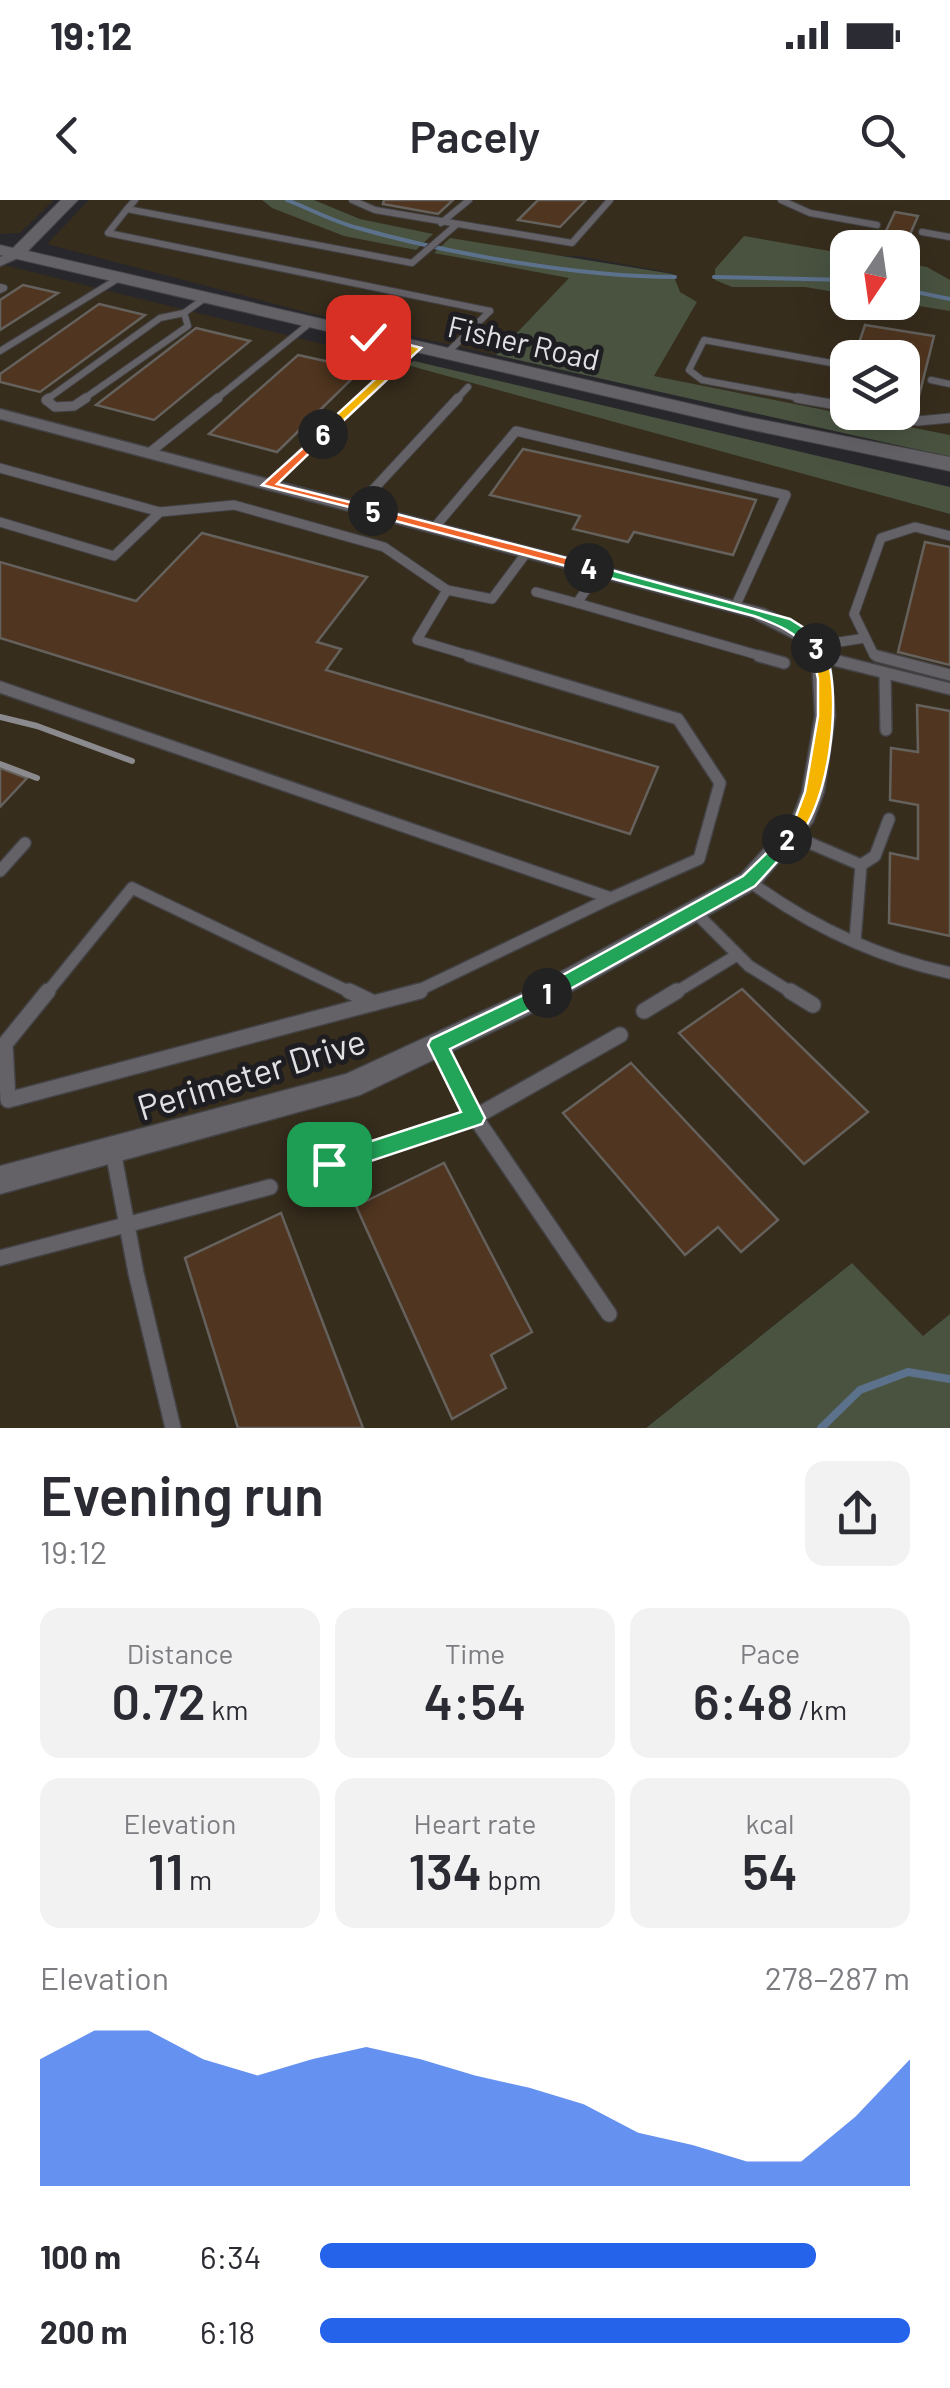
<!DOCTYPE html>
<html lang="en">
<head>
<meta charset="utf-8">
<style>
  :root { --surface:#fff; --page:#f2f2f3; --text:#2b2b33; --muted:#7c7c81; --accent:#2563eb }
  body { margin:0; font-family:Barlow,sans-serif; background:var(--page); color:var(--text); height:100vh; display:flex; flex-direction:column; font-size:38px; white-space:nowrap }
  * { box-sizing:border-box; margin:0 }
  p { font-size:32px; color:var(--muted) }
  .icon { flex:none; width:55px; height:55px; fill:none; stroke:currentColor; stroke-width:2; stroke-linecap:round; stroke-linejoin:round }
  .map { position:relative; height:1228px; overflow:hidden }
  .sheet { display:flex; flex-direction:column; background:var(--surface); flex:1 }
  .sheet>* { flex:none }
  .needle { width:65px; rotate:193deg }
  .tools { position:absolute; left:830px; top:30px; display:grid; gap:20px }
  .tools a { display:grid; place-items:center; width:90px; height:90px; border-radius:20px; background:var(--surface); box-shadow:0 10px 40px #0002; font-size:50px }
  .pin { position:absolute; display:grid; place-items:center; width:85px; height:85px; color:#fff; margin:-42px; border-radius:20px; box-shadow:0 5px 15px #0006 }
  .km { position:absolute; width:50px; height:50px; margin:-25px; border-radius:50%; background:#222; color:#fff; font-size:28px; line-height:50px; text-align:center }
  .round { display:grid; place-items:center; flex:none; width:105px; height:105px; border-radius:20px; background:var(--page) }
  .head { display:flex; align-items:center; justify-content:space-between; height:170px; padding:0 40px }
  h1 { font-size:55px; font-weight:600; line-height:75px }
  .metrics { display:grid; grid-template-columns:repeat(3,1fr); gap:15px; height:170px; padding:10px 40px }
  .metrics div { display:grid; align-content:center; border-radius:20px; background:var(--page); text-align:center }
  .metrics b { font-size:50px; font-weight:600 }
  .metrics small { font-size:28px; font-weight:400 }
  .metrics p { font-size:28px }
  .chart { height:280px; padding:20px 40px }
  .chart p { display:flex; justify-content:space-between }
  .chart svg { width:100%; height:180px; margin-top:10px; fill:var(--accent); opacity:.7 }
  ul { padding:0 40px; list-style:none; font-size:32px }
  li { display:grid; grid-template-columns:160px 120px 1fr; align-items:center; height:75px }
  li i { height:25px; border-radius:12px; background:var(--accent) }
  .status { display:flex; justify-content:space-between; align-items:center; height:70px; padding:0 50px; background:var(--surface); direction:ltr }
  .status svg { height:28px; fill:currentColor }
  header { display:flex; justify-content:space-between; align-items:center; height:130px; padding:0 40px; background:var(--surface); font-size:45px; font-weight:600 }
  .map>svg:first-child { display:block }
</style>
</head>
<body>
<div class="status"><b>19:12</b><svg viewBox="0 0 49 12"><path d="M0 12V9h3v3zM5 12V6h3v6zM10 12V3h3v9zM15 12V0h3v12zM26 1h20v11H26zM47 4h2v5h-2z"/></svg></div>
<header><svg class="icon" aria-label="back" viewBox="0 0 24 24"><path d="M15 5l-7 7 7 7"/></svg>Pacely<svg class="icon" aria-label="search" viewBox="0 0 24 24"><circle cx="10" cy="10" r="6"/><path d="M15 15l6 6"/></svg></header>
<div class="map">
<svg width="950" height="1228" viewBox="0 0 950 1228">
  <rect width="100%" height="100%" fill="#28272b"/>
  <g fill="#372d1d" fill-rule="evenodd">
    <polygon points="0,0 54,0 20,33 0,34"/>
    <path d="M89,0H262L272,8L432,34L360,19L314,0H950V235L653,176L697,102L679,92L673,73L578,56L435,53L570,78L496,155L309,113L47,44ZM848,48H902V102H848ZM848,158H902V212H848Z"/>
    <polygon points="0,64 524,194 950,314 950,1114 923,1137 852,1063 646,1228 0,1228"/>
  </g>
  <g fill="#495340">
    <polygon points="262,0 314,0 360,19 433,34 416,50 344,36 272,8"/>
    <polygon points="744,36 847,54 847,94 805,87 732,87 715,80 715,69"/>
    <polygon points="450,38 673,74 680,92 697,102 654,176 950,235 950,257 496,155 569,78 434,53"/>
    <polygon points="903,63 927,67 950,80 950,111 900,103"/>
    <polygon points="414,161 950,287 950,314 407,165"/>
    <polygon points="852,1063 923,1136 950,1114 950,1228 646,1228"/>
  </g>
  <g fill="none" stroke-linecap="round" stroke-linejoin="round">
    <g stroke="#5c718c" stroke-width="4">
      <path d="M287,0C310,9 334,22 358,28C449,54 581,77 675,77"/>
      <polyline points="714,77 848,80"/>
      <polyline points="902,89 950,99"/>
    </g>
    <polyline stroke="#5c718c" stroke-width="8" points="821,1228 860,1190 908,1172 950,1179"/>
  </g>
  <g fill="#503620" stroke="#65615d" stroke-width="2.5">
    <polygon points="384,0 453,0 438,14 383,4"/>
    <polygon points="538,0 586,0 560,27 518,20"/>
    <polygon points="895,12 918,16 904,48 878,48"/>
    <polygon points="23,85 58,93 0,130 0,100"/>
    <polygon points="99,104 145,115 40,192 0,182 0,174"/>
    <polygon points="865,125 934,136 915,212 902,209 902,158 854,158"/>
    <polygon points="196,128 250,141 154,220 96,205"/>
    <polygon points="298,155 362,169 277,252 209,234"/>
    <polygon points="523,249 756,300 733,355 634,332 628,342 573,329 580,316 490,295"/>
    <polygon points="202,333 367,377 317,442 341,449 326,470 658,567 630,634 0,438 0,362 136,401"/>
    <polygon points="925,342 950,347 950,465 898,452"/>
    <polygon points="917,505 950,511 950,736 889,723 890,653 918,659 918,605 890,600 891,548 918,552"/>
    <polygon points="0,568 27,578 0,607"/>
    <polygon points="742,789 868,912 804,964 679,833"/>
    <polygon points="631,863 778,1020 741,1052 718,1027 685,1055 563,913"/>
    <polygon points="444,963 532,1132 491,1155 506,1188 452,1219 356,1006"/>
    <polygon points="281,1013 363,1228 238,1228 185,1058"/>
  </g>
  <g fill="none" stroke-linecap="round" stroke-linejoin="round">
    <defs>
      <g id="lane-far3">
        <polyline points="135,0 127,9 412,63 456,25"/>
        <polyline points="352,0 375,10 572,43 610,0"/>
        <polyline points="781,0 810,13 877,25"/>
        <polyline points="127,9 108,33 490,111"/>
        <polyline points="441,23 469,0"/>
        <polyline points="922,32 950,37"/>
        <polyline points="0,87 4,88 0,90"/>
        <polyline points="184,113 205,98"/>
        <polyline points="0,151 119,78"/>
        <polyline points="445,155 490,111"/>
        <polyline points="931,180 950,184"/>
        <polyline points="46,200 160,118 184,113"/>
        <polyline points="82,200 188,126 184,113"/>
        <polyline points="215,200 310,123"/>
        <polyline points="359,200 415,148"/>
        <polyline points="456,200 468,187"/>
        <polyline points="811,200 702,180 689,170 704,140 837,164"/>
      </g>
      <g id="lane-far2">
        <polyline points="49,198 46,200 55,207 74,206 86,198"/>
        <polyline points="797,198 848,207"/>
        <polyline points="875,212 918,221 950,218"/>
        <polyline points="149,253 218,198"/>
        <polyline points="0,268 160,312 234,305 384,347 447,390 417,440 478,458"/>
        <polyline points="268,285 362,198"/>
        <polyline points="357,307 458,198"/>
        <polyline points="0,322 114,356 160,312"/>
        <polyline points="434,328 516,231 786,295 735,407"/>
        <polyline points="599,371 577,403 768,458"/>
        <polyline points="447,390 492,399 527,352"/>
        <polyline points="536,392 577,403"/>
        <polyline points="814,446 865,438"/>
        <polyline points="822,457 827,458"/>
        <polyline points="887,458 874,455 854,414 881,338 915,327 950,336"/>
      </g>
      <g id="lane-far1">
        <polyline points="759,456 784,463"/>
        <polyline points="877,456 950,475"/>
        <polyline points="822,457 950,489"/>
        <polyline points="885,473 886,530"/>
        <polyline points="0,487 611,698 699,659 720,583 678,519 469,456"/>
        <polyline points="791,635 861,665"/>
        <polyline points="0,671 25,643"/>
        <path d="M749,681C810,726 876,757 950,773"/>
        <polyline points="694,711 749,766 794,794"/>
        <polyline points="855,741 861,665 875,656 889,619"/>
        <polyline points="46,794 132,688 354,794"/>
        <polyline points="411,794 611,698"/>
        <polyline points="673,794 737,755"/>
      </g>
      <g id="lane">
        <polyline points="48,791 5,844 8,900 374,803"/>
        <polyline points="349,791 374,803"/>
        <polyline points="790,791 813,805"/>
        <polyline points="374,803 420,791"/>
        <polyline points="644,811 677,791"/>
        <polyline points="438,845 475,917 609,1114"/>
        <polyline points="113,951 136,1073 173,1228"/>
        <polyline points="329,965 475,917 620,835"/>
        <polyline points="0,1058 270,987"/>
      </g>
      <g id="street">
        <polygon points="16,50 22,54 20,57 0,66 0,57"/>
        <polygon points="0,209 765,409 814,432 829,452 835,516 824,592 813,622 757,688 538,810 360,895 0,994 0,966 346,874 520,794 741,674 792,618 802,592 815,516 812,458 800,442 751,417 0,219"/>
      </g>
      <polygon id="secondary" points="61,0 78,0 28,51 743,216 950,257 950,271 743,228 0,55 0,45 13,48"/>
    </defs>
    <use href="#lane-far3" stroke="#434245" stroke-width="8"/>
    <use href="#lane-far2" stroke="#434245" stroke-width="11"/>
    <use href="#lane-far1" stroke="#434245" stroke-width="14"/>
    <use href="#lane" stroke="#434245" stroke-width="18"/>
    <use href="#street" stroke="#434245" stroke-width="3"/>
    <use href="#secondary" stroke="#434245" stroke-width="2"/>
    <use href="#lane-far3" stroke="#646267" stroke-width="6"/>
    <use href="#lane-far2" stroke="#646267" stroke-width="9"/>
    <use href="#lane-far1" stroke="#646267" stroke-width="11"/>
    <use href="#lane" stroke="#646267" stroke-width="15"/>
    <use href="#street" fill="#646267" fill-rule="evenodd"/>
    <use href="#secondary" fill="#646267" fill-rule="evenodd"/>
    <g stroke="#8b8a8e" stroke-width="6">
      <polyline points="0,517 37,526 132,561"/>
      <polyline points="0,564 37,578"/>
    </g>
  </g>
  <polygon fill="#22a559" stroke="#fff" stroke-width="2.5" points="547,784 554,787 554,798 450,849 485,918 482,924 329,975 322,972 319,964 322,957 461,912 428,845 431,839"/>
  <polygon fill="#22a559" stroke="#fff" stroke-width="2.5" points="787,633 796,639 793,644 755,686 554,798 541,798 541,787 743,676"/>
  <path fill="#f5b400" stroke="#fff" stroke-width="2.5" d="M811,445H821C847,480 829,626 787,646L779,639L795,619L805,592L818,516V479Z"/>
  <path fill="#22a559" stroke="#fff" stroke-width="2.5" d="M589,364L790,419L812,433L823,448L811,451C796,432 776,424 754,416L584,371V365Z"/>
  <polygon fill="#f0652b" stroke="#fff" stroke-width="2.5" points="373,308 594,365 596,368 589,372 369,314"/>
  <polygon fill="#f0652b" stroke="#fff" stroke-width="2.5" points="323,230 327,236 277,284 377,309 377,314 262,285"/>
  <polygon fill="#f5b400" stroke="#fff" stroke-width="2.5" points="368,134 421,148 327,236 319,236 319,231 408,149 365,139"/>
  <g text-anchor="middle" dominant-baseline="central" stroke-width="10" stroke-linejoin="round" paint-order="stroke">
    <g font-size="30" fill="#e1e0e3" stroke="#1e1d21">
      <text transform="translate(524 142) rotate(13)">Fisher Road</text>
    </g>
    <g font-size="35" fill="#e1e0e3" stroke="#1e1d21">
      <text transform="translate(251 873) rotate(-17)">Perimeter Drive</text>
    </g>
  </g>
</svg>
<div class="tools">
<a><svg class="needle" viewBox="-14 -14 28 28"><path d="M0-13l5 13h-10z" fill="#e53935"/><path d="M0 13l5-13h-10z" fill="#7c7c81"/></svg></a>
<a><svg class="icon" aria-label="layers" viewBox="0 0 24 24"><path d="M12 4l9 5-9 5-9-5zM3 14l9 5 9-5"/></svg></a>
</div>
<div class="pin" style="left:329px;top:964px;background:#1e9e55"><svg class="icon" aria-label="arrive" viewBox="0 0 24 24"><path d="M6 21V4h12l-3 4 3 4H6"/></svg></div>
<div class="pin" style="left:368px;top:137px;background:#d93025"><svg class="icon" aria-label="check" viewBox="0 0 24 24"><path d="M5 12l5 5 9-10"/></svg></div>
<b class="km" style="left:547px;top:793px">1</b>
<b class="km" style="left:787px;top:639px">2</b>
<b class="km" style="left:816px;top:448px">3</b>
<b class="km" style="left:589px;top:368px">4</b>
<b class="km" style="left:373px;top:311px">5</b>
<b class="km" style="left:323px;top:234px">6</b>
</div>
<section class="sheet">
<div class="head"><div><h1>Evening run</h1><p>19:12</p></div><a class="round"><svg class="icon" aria-label="share" viewBox="0 0 24 24"><path d="M12 15V3M7 8l5-5 5 5M5 13v7h14v-7"/></svg></a></div>
<div class="metrics">
<div><p>Distance</p><b>0.72<small> km</small></b></div>
<div><p>Time</p><b>4:54</b></div>
<div><p>Pace</p><b>6:48<small> /km</small></b></div>
</div>
<div class="metrics">
<div><p>Elevation</p><b>11<small> m</small></b></div>
<div><p>Heart rate</p><b>134<small> bpm</small></b></div>
<div><p>kcal</p><b>54</b></div>
</div>
<div class="chart"><p><span>Elevation</span>278–287 m</p>
<svg viewBox="0 0 160 44" preserveAspectRatio="none"><path d="M0 44V13L10 6L20 6L30 13L40 17L50 13L60 10L70 13L80 17L90 20L100 24L110 31L120 34L130 38L140 38L150 27L160 13V44z"/></svg>
</div>
<ul>
<li><b>100 m</b>6:34<i style="width:84%"></i></li>
<li><b>200 m</b>6:18<i style="width:100%"></i></li>
</ul>
</section>
</body>
</html>
